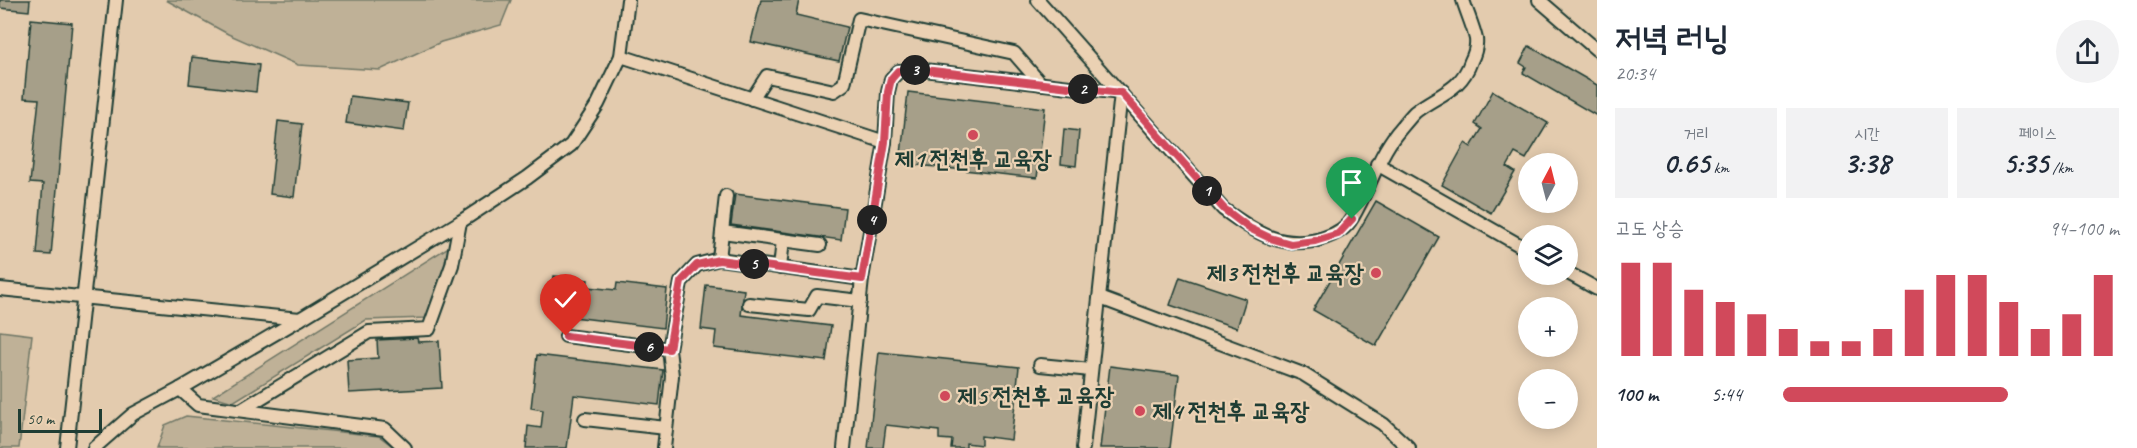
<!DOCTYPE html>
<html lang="ko">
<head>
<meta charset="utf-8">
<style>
  :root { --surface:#fff; --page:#f2f2f3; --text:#1f2937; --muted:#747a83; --accent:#d1495b }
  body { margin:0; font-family:Caveat,"Poor Story",sans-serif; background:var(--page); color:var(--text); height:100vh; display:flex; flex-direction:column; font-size:22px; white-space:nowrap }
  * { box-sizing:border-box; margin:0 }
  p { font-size:20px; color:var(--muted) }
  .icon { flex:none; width:33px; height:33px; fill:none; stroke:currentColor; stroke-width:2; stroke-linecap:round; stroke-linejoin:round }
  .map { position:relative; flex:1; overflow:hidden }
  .details { display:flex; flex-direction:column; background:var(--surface); width:540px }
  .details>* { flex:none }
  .needle { width:39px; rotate:7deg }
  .fabs { position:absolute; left:1518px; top:153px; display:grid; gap:12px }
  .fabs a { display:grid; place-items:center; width:60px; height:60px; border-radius:50%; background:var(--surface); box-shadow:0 3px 15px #0003; font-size:30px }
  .scale { position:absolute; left:18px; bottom:15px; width:84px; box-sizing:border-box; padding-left:6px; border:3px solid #1f3d34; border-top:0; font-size:16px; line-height:21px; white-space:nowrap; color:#1f3d34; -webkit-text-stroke:4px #ebd1b3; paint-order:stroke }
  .pin { position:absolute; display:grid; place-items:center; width:51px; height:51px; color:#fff; margin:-62px -26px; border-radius:50% 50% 50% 0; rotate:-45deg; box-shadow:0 0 6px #0007 }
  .pin .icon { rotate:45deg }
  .km { position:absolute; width:30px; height:30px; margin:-15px; border-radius:50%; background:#222; color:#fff; font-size:16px; line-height:30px; text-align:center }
  .round { display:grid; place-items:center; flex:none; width:63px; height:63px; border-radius:32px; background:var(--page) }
  .head { display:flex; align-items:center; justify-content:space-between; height:102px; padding:0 18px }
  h1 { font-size:33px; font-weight:700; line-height:45px }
  .figures { display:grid; grid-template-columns:repeat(3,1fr); gap:9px; height:102px; padding:6px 18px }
  .figures div { display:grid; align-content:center; border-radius:0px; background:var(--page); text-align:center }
  .figures b { font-size:30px; font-weight:700 }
  .figures small { font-size:16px; font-weight:400 }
  .figures p { font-size:16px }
  .chart { height:168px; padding:12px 18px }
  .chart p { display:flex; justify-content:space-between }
  .chart svg { width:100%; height:108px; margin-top:6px; stroke:var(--accent); stroke-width:6 }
  ul { padding:0 18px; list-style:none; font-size:20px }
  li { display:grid; grid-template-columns:96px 72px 1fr; align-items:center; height:45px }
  li i { height:15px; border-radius:8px; background:var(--accent) }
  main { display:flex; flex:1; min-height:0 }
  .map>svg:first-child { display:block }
</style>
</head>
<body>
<main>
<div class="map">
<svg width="1597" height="448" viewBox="0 0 1597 448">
  <rect width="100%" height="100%" fill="#e3cbae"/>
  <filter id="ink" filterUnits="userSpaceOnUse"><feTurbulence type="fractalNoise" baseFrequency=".0167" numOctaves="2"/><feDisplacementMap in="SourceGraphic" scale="12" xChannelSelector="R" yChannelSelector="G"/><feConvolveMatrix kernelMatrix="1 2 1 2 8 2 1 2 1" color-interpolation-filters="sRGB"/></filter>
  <g filter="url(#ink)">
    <g fill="#bfb197" stroke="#6f7766" stroke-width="1.5">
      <polygon points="166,0 511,0 501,25 441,42 380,70 298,65 228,34"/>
      <polygon points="450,246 444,271 426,318 366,320 233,402 213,396"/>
      <polygon points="0,331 32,335 19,448 0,448"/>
      <polygon points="186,416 379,436 395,448 157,448 165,425"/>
    </g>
    <g fill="#a69f89" stroke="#1f3d34" stroke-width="1.5">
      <polygon points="0,0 30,0 29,11 0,8"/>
      <polygon points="761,0 799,0 796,15 847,27 839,61 751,42"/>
      <polygon points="31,19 72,23 51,255 37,254 43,184 30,183 39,99 24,98"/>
      <polygon points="1529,46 1597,85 1597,116 1523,73 1526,67 1520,63"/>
      <polygon points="192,57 259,65 256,92 189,84"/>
      <polygon points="1493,91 1548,123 1526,159 1515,153 1507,167 1515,172 1491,213 1442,185 1465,143 1471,147 1482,129 1475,124"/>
      <polygon points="908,92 1045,108 1037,178 900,163"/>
      <polygon points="350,96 408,103 404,131 346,123"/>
      <polygon points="278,121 302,124 294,197 270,194"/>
      <polygon points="1064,129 1079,131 1076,166 1061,164"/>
      <polygon points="735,194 845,208 841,240 731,225"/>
      <polygon points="1376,201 1439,237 1376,346 1313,310"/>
      <polygon points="554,276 588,280 587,287 616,290 617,283 667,289 663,328 549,314"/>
      <polygon points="1180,277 1246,299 1237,328 1170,305"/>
      <polygon points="706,285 744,290 741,315 831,326 826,361 714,348 716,331 701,329"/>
      <polygon points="417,338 418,342 439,341 442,388 349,393 347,360 378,358 377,340"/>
      <polygon points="879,352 1019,367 1011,440 981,436 981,445 966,443 966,448 951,448 952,440 939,439 939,431 886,425 883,448 868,448"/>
      <polygon points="537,355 663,370 659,405 574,395 567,448 526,448 528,426 541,428 543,410 531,408"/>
      <polygon points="1110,366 1179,375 1170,448 1100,448"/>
    </g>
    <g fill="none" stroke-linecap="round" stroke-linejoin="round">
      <defs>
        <g id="minor">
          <path d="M1038,0L1223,209C1256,233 1283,251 1324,238C1336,234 1346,229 1352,218C1369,190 1377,158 1397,133C1403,126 1409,118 1415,112C1438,94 1461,91 1471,61C1474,55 1477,47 1476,39C1473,26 1467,13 1463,0"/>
          <polyline points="1539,0 1597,50"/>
          <polyline points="621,56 885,142"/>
          <polyline points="752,99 767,76 834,91 844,84 859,19 1014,53 1041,84"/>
          <polyline points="1377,164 1528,250"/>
          <polyline points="722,232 820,245"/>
          <polyline points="719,259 726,196"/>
          <polyline points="780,268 783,240"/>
          <polyline points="1568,273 1597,289"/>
          <polyline points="0,289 300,319"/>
          <polyline points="1100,298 1303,374 1383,424 1409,448"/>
          <polyline points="749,304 809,310 817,296 860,301"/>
          <polyline points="566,336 669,349 681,282 697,265 719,259 862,279"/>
          <polyline points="1040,365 1091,370"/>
          <polyline points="180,389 198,405 385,429 405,448"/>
          <polyline points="241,410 369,332 429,329 452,265 460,222"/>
          <polyline points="585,419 666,428"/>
          <polyline points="67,448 116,0"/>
          <polyline points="94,448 133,414 180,389 300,319 460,222 527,178 571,145 598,104 621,56 628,0"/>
          <polyline points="664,448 672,376 669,349"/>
          <polyline points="844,448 862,279 885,142 888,92 891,79 899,71 924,70 1121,93 1083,448"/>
        </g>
      </defs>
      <use href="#minor" stroke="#1f3d34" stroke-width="16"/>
      <use href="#minor" stroke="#ebd1b3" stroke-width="12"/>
    </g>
  </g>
  <g fill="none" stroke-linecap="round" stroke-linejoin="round" filter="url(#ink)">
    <defs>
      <polyline id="route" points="566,336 669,349 681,282 697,265 719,260 862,279 885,142 888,92 891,79 898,71 924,70 1121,93 1224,209 1249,228 1270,238 1291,244 1315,241 1338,234 1352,219"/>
    </defs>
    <use href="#route" stroke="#fff" stroke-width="12"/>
    <use href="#route" stroke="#d1495b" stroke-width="8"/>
  </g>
  <g fill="#d1495b" stroke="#ebd1b3" stroke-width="2">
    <circle cx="973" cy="135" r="6"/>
    <circle cx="1376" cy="273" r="6"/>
    <circle cx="945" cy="396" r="6"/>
    <circle cx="1140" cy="411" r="6"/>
  </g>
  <g text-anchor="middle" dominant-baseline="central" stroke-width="4.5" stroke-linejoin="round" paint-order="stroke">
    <g font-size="24" font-weight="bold" fill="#1f3d34" stroke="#ebd1b3" text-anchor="start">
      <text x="973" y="159" text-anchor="middle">제1 전천후 교육장</text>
      <text x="1364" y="273" text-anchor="end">제3 전천후 교육장</text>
      <text x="957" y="396">제5 전천후 교육장</text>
      <text x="1152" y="411">제4 전천후 교육장</text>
    </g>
  </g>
</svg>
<div class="fabs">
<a><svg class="needle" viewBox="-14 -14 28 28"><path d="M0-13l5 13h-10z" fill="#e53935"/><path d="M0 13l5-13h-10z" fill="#747a83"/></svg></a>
<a><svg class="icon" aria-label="layers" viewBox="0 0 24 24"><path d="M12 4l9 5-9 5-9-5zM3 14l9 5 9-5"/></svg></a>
<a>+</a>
<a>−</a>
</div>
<div class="scale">50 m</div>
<div class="pin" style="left:1352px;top:219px;background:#1e9e55"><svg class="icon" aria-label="arrive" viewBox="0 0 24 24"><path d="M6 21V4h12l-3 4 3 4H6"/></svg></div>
<div class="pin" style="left:566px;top:336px;background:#d93025"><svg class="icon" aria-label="check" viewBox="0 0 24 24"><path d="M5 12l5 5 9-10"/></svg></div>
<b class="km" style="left:1207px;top:191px">1</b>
<b class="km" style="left:1083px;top:89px">2</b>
<b class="km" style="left:915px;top:70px">3</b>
<b class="km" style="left:872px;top:220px">4</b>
<b class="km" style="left:754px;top:264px">5</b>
<b class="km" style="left:649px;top:347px">6</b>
</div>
<section class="details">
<div class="head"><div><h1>저녁 러닝</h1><p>20:34</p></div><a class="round"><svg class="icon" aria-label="share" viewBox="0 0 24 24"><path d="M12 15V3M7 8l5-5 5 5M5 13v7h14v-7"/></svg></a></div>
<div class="figures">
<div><p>거리</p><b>0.65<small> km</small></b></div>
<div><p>시간</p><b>3:38</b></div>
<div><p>페이스</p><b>5:35<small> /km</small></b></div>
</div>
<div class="chart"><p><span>고도 상승</span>94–100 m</p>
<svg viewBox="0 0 160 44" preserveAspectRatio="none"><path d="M5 44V6M15 44V6M25 44V17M35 44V22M45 44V27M55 44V33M65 44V38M75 44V38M85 44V33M95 44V17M105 44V11M115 44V11M125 44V22M135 44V33M145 44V27M155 44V11"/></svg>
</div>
<ul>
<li><b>100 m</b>5:44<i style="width:67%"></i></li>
</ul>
</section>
</main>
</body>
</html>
